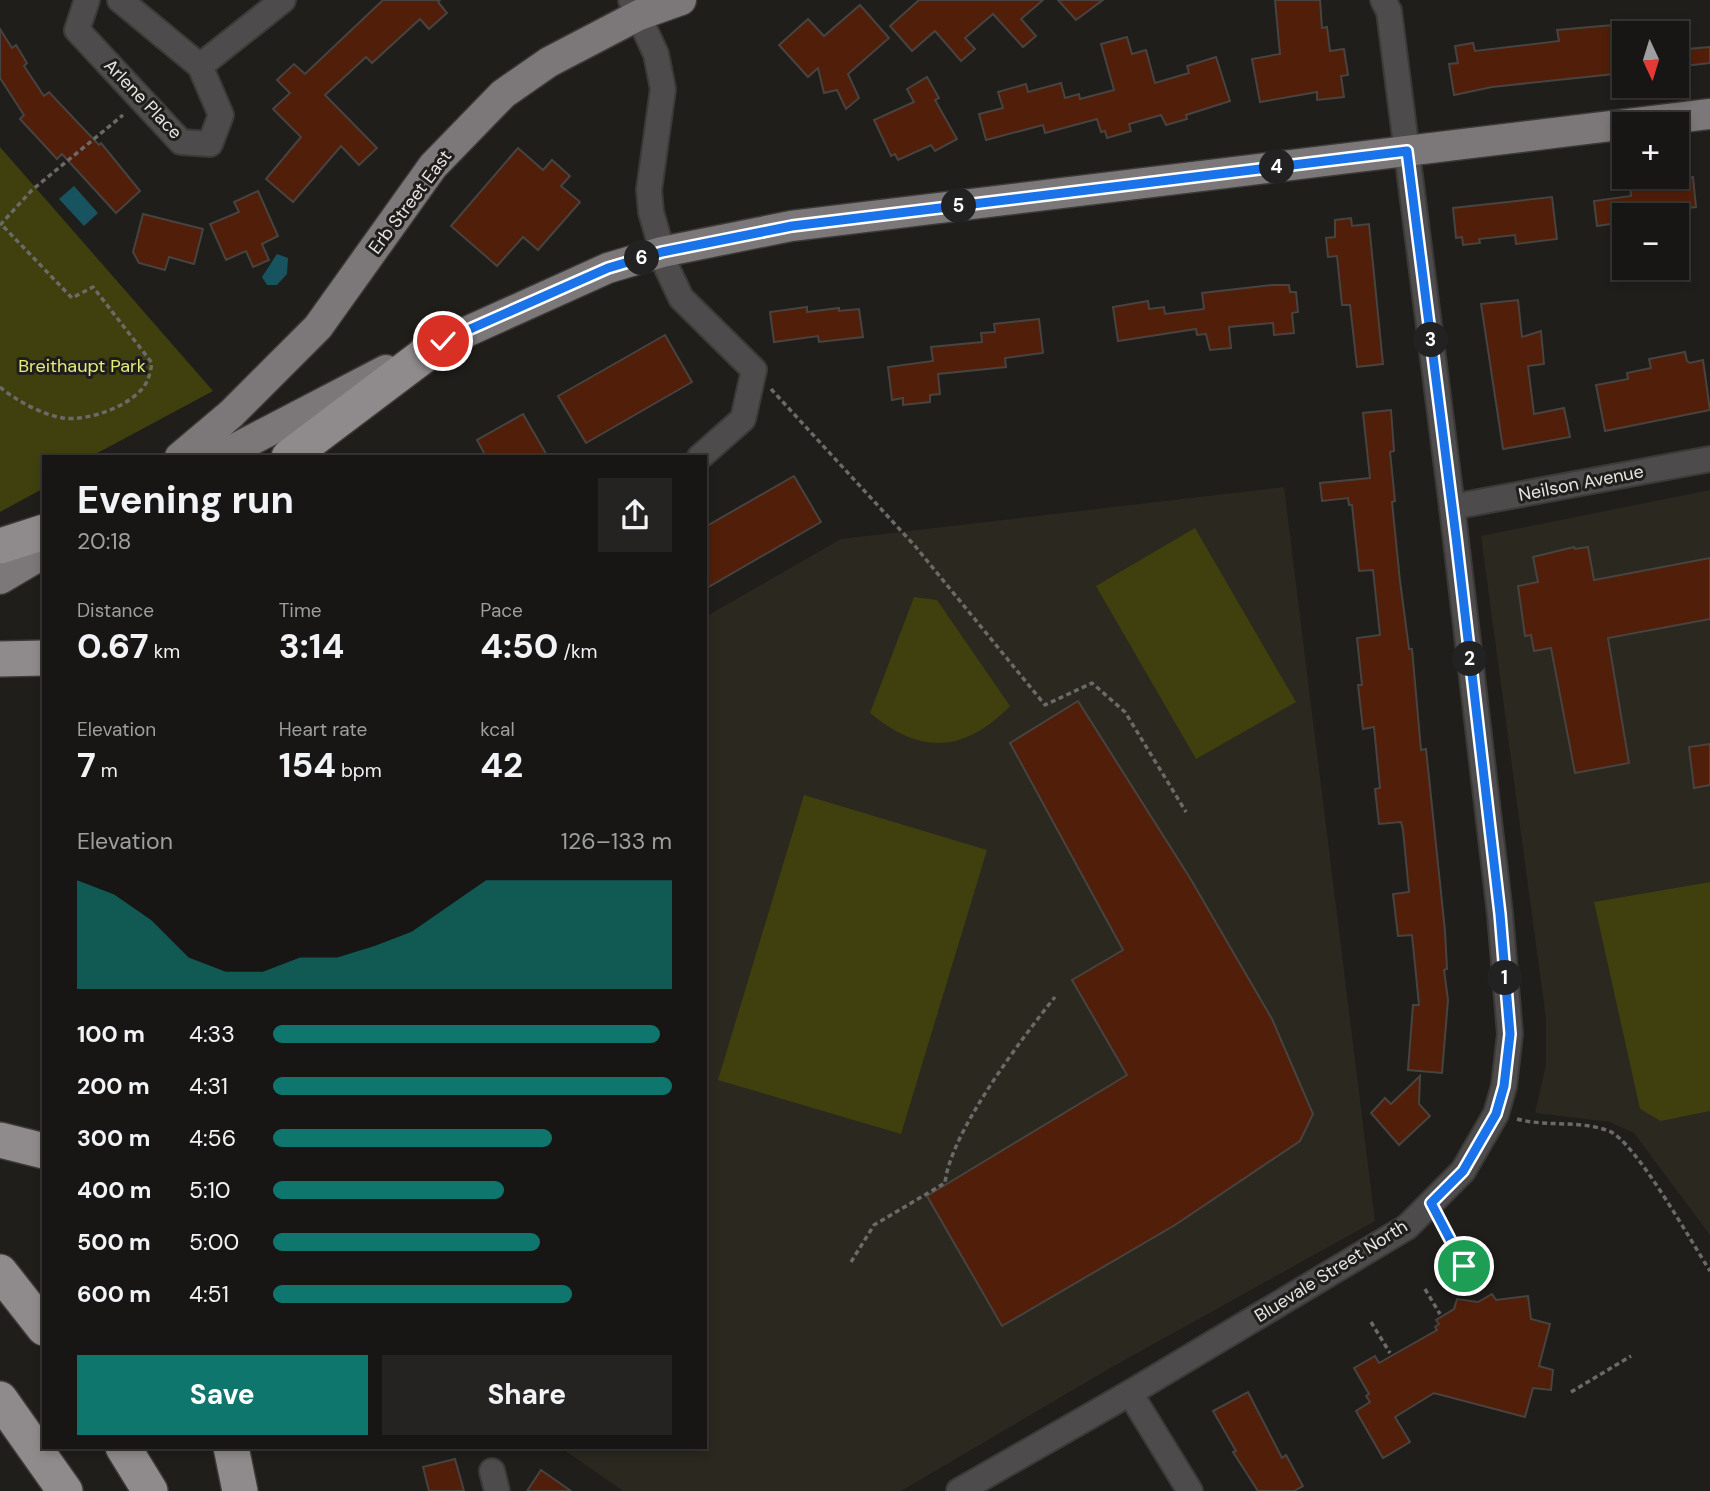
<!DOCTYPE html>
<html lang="en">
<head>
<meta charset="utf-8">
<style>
  :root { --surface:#171614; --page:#242322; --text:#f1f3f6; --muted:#9e9fa0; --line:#363534; --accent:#0f766e }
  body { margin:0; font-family:"DM Sans",sans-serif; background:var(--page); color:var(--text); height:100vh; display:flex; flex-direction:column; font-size:26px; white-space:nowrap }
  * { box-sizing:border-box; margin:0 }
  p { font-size:23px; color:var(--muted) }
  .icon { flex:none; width:38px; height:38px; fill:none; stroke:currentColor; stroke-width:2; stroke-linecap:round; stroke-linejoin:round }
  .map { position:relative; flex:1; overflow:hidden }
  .panel { position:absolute; left:42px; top:455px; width:665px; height:994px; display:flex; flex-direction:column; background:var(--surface); border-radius:0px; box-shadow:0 4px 10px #0003,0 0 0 2px var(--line) }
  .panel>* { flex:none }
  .needle { width:46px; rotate:176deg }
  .tools { position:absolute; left:1612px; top:21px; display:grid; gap:14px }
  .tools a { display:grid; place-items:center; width:77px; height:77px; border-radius:0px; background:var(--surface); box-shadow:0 4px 10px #0003,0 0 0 2px var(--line); font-size:35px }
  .pin { position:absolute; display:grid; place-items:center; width:60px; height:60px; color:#fff; margin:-30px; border:4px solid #fff; border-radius:50%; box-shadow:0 2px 7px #0007 }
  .km { position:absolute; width:35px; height:35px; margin:-18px; border-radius:50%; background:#222; color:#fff; font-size:19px; line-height:35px; text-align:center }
  .round { display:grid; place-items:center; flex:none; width:74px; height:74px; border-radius:0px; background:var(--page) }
  .head { display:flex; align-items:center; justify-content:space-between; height:119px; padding:0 35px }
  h1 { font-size:38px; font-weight:700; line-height:52px }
  .metrics { display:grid; grid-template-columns:repeat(3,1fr); gap:10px; height:119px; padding:7px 35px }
  .metrics div { display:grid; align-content:center }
  .metrics b { font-size:35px; font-weight:700 }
  .metrics small { font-size:19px; font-weight:400 }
  .metrics p { font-size:19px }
  .chart { height:196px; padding:14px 35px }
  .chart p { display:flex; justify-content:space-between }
  .chart svg { width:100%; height:126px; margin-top:7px; fill:var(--accent); opacity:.7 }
  .primary-button { display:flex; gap:14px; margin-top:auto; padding:14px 35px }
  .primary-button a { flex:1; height:80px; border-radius:0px; background:var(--accent); color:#fff; font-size:28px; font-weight:700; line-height:80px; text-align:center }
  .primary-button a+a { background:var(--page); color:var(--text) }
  ul { padding:0 35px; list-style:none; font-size:23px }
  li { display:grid; grid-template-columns:112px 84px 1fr; align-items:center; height:52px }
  li i { height:18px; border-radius:9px; background:var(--accent) }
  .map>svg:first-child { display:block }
</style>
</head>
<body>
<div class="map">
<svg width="1710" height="1491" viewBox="0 0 1710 1491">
  <rect width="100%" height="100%" fill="#1f1e1b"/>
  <g fill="#2a281f">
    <polygon points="1284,487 1375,1221 1112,1367 901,1491 623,1491 560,1447 705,1447 705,617 841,539"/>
    <polygon points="1710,490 1710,1235 1634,1133 1610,1122 1535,1113 1546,1064 1546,1019 1481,536"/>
  </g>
  <g fill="#3f400e">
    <polygon points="0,147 213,391 90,457 44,457 44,488 0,512"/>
    <polygon points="1195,528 1296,702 1196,759 1096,586"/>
    <path d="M914,597L937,600L1010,706C964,753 920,755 870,713Z"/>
    <polygon points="804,795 987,850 901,1134 718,1080"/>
    <polygon points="1710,882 1710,1111 1661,1121 1640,1109 1594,902"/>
  </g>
  <g fill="#17545f">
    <polygon points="74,186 98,213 84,226 59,199"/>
    <polygon points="277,254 288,258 287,274 277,285 267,285 262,277"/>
  </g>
  <g fill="#511e09" stroke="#474341" stroke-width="2">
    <polygon points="383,0 440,0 438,2 447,13 429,29 420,19 372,63 366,57 325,95 377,148 359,165 341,146 293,202 266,179 301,137 273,109 290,93 277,80 294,64 305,74"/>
    <polygon points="919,0 1043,0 1021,19 1036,36 1023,47 993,14 965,38 975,49 961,61 935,31 912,51 890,26"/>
    <polygon points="1058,0 1103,0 1076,20"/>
    <polygon points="1275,0 1320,0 1322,28 1327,27 1330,51 1344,49 1348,75 1341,76 1344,97 1317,100 1317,92 1260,102 1252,59 1280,54"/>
    <polygon points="860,5 889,38 848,74 859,98 846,109 837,90 824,93 818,68 808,77 779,45 808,19 824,36"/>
    <polygon points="1624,24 1624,67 1613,69 1614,74 1492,87 1454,95 1449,64 1458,63 1455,46 1473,43 1475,51 1559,41 1557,30"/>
    <polygon points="0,29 12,48 16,45 27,63 24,66 44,96 49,92 99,145 101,143 140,191 116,213 62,154 57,159 20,119 24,115 0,78"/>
    <polygon points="1127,37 1132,54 1146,50 1155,83 1189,73 1187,66 1216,57 1230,101 1186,115 1187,119 1166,125 1161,115 1129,124 1131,131 1107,138 1105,131 1101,132 1097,119 1045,133 1043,125 986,140 979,114 1003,108 998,92 1026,84 1028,92 1061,83 1065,98 1079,94 1080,99 1114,90 1101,44"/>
    <polygon points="1710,47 1710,63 1676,67 1676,50"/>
    <polygon points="927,77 939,98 935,100 957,139 935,151 931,145 898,160 895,154 891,156 874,120 914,102 907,89"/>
    <polygon points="518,148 543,170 552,160 570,176 561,186 580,202 538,250 523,237 497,266 451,226"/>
    <polygon points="1693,177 1696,207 1649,212 1649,215 1624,215 1624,222 1597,226 1594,201 1631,196 1630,184"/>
    <polygon points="258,191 278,236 262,244 269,260 253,267 246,251 226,260 210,224 239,212 234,202"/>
    <polygon points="1552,197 1557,239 1516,244 1515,235 1479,239 1480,243 1463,245 1462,237 1456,238 1453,208"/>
    <polygon points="143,214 203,229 194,264 169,257 165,270 139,263 133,252"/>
    <polygon points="1351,218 1352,226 1369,224 1383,364 1357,367 1350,305 1342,305 1337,256 1328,257 1326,238 1335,237 1335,220"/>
    <polygon points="1273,285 1289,285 1290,292 1296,292 1298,312 1292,313 1294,333 1274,335 1273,323 1229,327 1231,348 1210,350 1206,334 1197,335 1196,329 1118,341 1113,307 1148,301 1149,309 1164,307 1165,314 1204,309 1202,293"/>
    <polygon points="1518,300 1522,337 1541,331 1544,364 1528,366 1534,414 1564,408 1570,437 1503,449 1481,304"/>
    <polygon points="807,307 807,312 839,308 839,311 859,309 863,337 819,342 818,336 774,342 770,312"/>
    <polygon points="1039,319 1043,353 1005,358 1006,367 938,374 940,394 930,395 930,402 903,405 903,398 892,400 888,367 933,361 931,347 982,342 981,333 995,332 994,324"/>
    <polygon points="665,335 692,382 586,443 558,396"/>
    <polygon points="1685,352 1687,361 1690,363 1703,360 1710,410 1605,431 1596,385 1628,379 1627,373 1651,368 1649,359"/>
    <polygon points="1391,410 1394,451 1390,452 1395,501 1392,502 1400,581 1409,649 1412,649 1421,750 1426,749 1445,931 1447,969 1444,970 1448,1000 1442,1073 1408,1070 1413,1005 1419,1005 1412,935 1398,936 1393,894 1409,892 1403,830 1401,822 1379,824 1375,789 1380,788 1374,727 1363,729 1358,685 1362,685 1357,638 1380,635 1373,570 1359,571 1352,505 1349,505 1348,498 1322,501 1320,483 1370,478 1363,413"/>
    <polygon points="523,414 548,457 486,457 477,440"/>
    <polygon points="794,476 821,522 705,589 705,527"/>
    <polygon points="1574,547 1575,549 1588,547 1594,580 1710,558 1710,619 1608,638 1629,763 1575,773 1551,648 1534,651 1531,635 1525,636 1518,586 1538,582 1533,557"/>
    <polygon points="1078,701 1190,878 1272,1019 1313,1114 1300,1141 1175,1225 1002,1326 927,1196 1127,1075 1072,980 1123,950 1010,743"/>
    <polygon points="1710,744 1710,785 1694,788 1689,747"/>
    <polygon points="1420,1076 1419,1104 1430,1116 1399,1145 1371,1113 1385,1098 1391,1104"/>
    <polygon points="1492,1294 1496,1300 1528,1296 1531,1319 1550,1324 1539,1366 1553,1370 1551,1390 1533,1388 1525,1417 1434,1393 1395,1417 1410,1442 1383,1458 1356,1411 1370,1402 1366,1396 1369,1394 1354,1368 1375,1356 1379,1363 1437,1330 1435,1327 1439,1324 1436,1320 1454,1309 1457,1299 1478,1302"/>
    <polygon points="1248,1392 1282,1458 1286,1455 1303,1486 1294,1491 1258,1491 1233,1452 1236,1451 1213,1411"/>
    <polygon points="455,1459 464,1491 429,1491 423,1467"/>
    <polygon points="541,1470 571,1491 527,1491"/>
  </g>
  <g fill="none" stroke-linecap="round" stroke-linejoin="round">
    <defs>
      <g id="minor">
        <polyline points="87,0 77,30 181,142 210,144 221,115 200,66 120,0"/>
        <polyline points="631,0 656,54 663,89 649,190 651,212 667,268 681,298 754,370 743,419 700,457"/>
        <polyline points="200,66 283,0"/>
        <polyline points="1452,507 1710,459"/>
        <polyline points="1130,1393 1190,1491"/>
        <polyline points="492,1471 497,1491"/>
        <polyline points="959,1491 1130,1393 1407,1227 1463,1171 1496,1114 1504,1086 1510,1034 1500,914 1452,507 1389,11 1383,0"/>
      </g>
      <g id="major">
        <polyline points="424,351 608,268 662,252 791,226 1710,114"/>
        <polyline points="180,457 231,414 318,327 433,166 503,94 549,62 639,15 681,0"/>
        <polyline points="219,457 386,370"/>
        <polyline points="0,579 44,553"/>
      </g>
      <g id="highway">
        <polyline points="289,457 443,341"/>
        <polyline points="0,546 44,532"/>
        <polyline points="0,659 44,658"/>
        <polyline points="0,1140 44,1151"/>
        <polyline points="0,1272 44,1328"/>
        <polyline points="0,1399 65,1491"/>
        <polyline points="123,1447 150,1491"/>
        <polyline points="231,1447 240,1491"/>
      </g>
    </defs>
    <use href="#minor" stroke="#3b3a37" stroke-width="28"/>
    <use href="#major" stroke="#3b3a37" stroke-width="33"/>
    <use href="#highway" stroke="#3b3a37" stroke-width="38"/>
    <g stroke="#6b6a68" stroke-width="3.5" stroke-dasharray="5 3.5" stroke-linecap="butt">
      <polyline points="0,225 32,190 123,115"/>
      <path d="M0,387C15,400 43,415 63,418C88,422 139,404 148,379C150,374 151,368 152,363L93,287L72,298L1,224"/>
      <polyline points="771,389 915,546 1045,705 1092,683 1125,712 1186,812"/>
      <path d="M1517,1119C1546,1127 1580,1120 1609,1131C1635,1141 1692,1243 1710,1271"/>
      <polyline points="1441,1224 1478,1293"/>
      <path d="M851,1262L874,1225L945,1183C950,1133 1022,1038 1055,997"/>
      <polyline points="1425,1289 1440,1314"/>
      <polyline points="1371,1322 1390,1353"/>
      <polyline points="1571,1392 1631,1356"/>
    </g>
    <use href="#minor" stroke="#4d4b4c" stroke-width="24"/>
    <use href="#major" stroke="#7c7879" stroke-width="30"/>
    <use href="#highway" stroke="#8f8a8b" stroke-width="35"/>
  </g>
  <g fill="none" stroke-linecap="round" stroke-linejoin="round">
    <defs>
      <polyline id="route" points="443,341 608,268 662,252 792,226 1407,151 1456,537 1500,914 1510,1034 1504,1086 1496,1114 1463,1171 1431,1203 1464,1266"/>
    </defs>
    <use href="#route" stroke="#fff" stroke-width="14"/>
    <use href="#route" stroke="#1a73e8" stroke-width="9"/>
  </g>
  <g text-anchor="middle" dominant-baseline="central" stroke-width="6" stroke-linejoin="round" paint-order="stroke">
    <g font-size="18" fill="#e7e6e4" stroke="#1f1e1b">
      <text transform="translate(143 99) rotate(46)">Arlene Place</text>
      <text transform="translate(410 202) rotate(-53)">Erb Street East</text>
      <text transform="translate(1581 483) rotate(-11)">Neilson Avenue</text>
      <text transform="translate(1331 1271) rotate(-32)">Bluevale Street North</text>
    </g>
    <g font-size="18" fill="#e7ec7e" stroke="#1f1e1b">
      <text x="82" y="366">Breithaupt Park</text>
    </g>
  </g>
</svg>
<div class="tools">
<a><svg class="needle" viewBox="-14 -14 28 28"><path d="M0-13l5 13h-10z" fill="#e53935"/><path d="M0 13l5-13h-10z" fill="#9e9fa0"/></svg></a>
<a>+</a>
<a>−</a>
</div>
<div class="pin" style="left:1464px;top:1266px;background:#1e9e55"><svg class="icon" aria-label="arrive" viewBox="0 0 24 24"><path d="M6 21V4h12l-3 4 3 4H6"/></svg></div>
<div class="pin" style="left:443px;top:341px;background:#d93025"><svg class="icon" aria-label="check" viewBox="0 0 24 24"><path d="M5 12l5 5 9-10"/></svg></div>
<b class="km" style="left:1505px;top:978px">1</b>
<b class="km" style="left:1470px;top:659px">2</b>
<b class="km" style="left:1431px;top:340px">3</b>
<b class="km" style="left:1277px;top:167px">4</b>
<b class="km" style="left:959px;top:206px">5</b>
<b class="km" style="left:642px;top:258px">6</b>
<section class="panel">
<div class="head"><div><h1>Evening run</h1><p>20:18</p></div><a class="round"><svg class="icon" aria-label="share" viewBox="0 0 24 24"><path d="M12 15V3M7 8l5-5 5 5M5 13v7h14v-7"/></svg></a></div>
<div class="metrics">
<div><p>Distance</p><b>0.67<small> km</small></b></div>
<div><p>Time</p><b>3:14</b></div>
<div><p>Pace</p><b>4:50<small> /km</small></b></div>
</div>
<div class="metrics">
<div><p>Elevation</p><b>7<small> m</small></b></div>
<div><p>Heart rate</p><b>154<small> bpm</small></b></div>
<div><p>kcal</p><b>42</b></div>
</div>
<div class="chart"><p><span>Elevation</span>126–133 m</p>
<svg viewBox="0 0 160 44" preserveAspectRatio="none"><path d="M0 44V6L10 11L20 20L30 33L40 38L50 38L60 33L70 33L80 29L90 24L100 15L110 6L120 6L130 6L140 6L150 6L160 6V44z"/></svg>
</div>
<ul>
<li><b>100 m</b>4:33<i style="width:97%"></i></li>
<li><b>200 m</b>4:31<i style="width:100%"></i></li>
<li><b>300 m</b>4:56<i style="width:70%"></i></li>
<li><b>400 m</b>5:10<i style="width:58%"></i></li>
<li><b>500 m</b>5:00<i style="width:67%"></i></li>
<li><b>600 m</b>4:51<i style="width:75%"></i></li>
</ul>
<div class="primary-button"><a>Save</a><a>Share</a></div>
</section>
</div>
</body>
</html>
